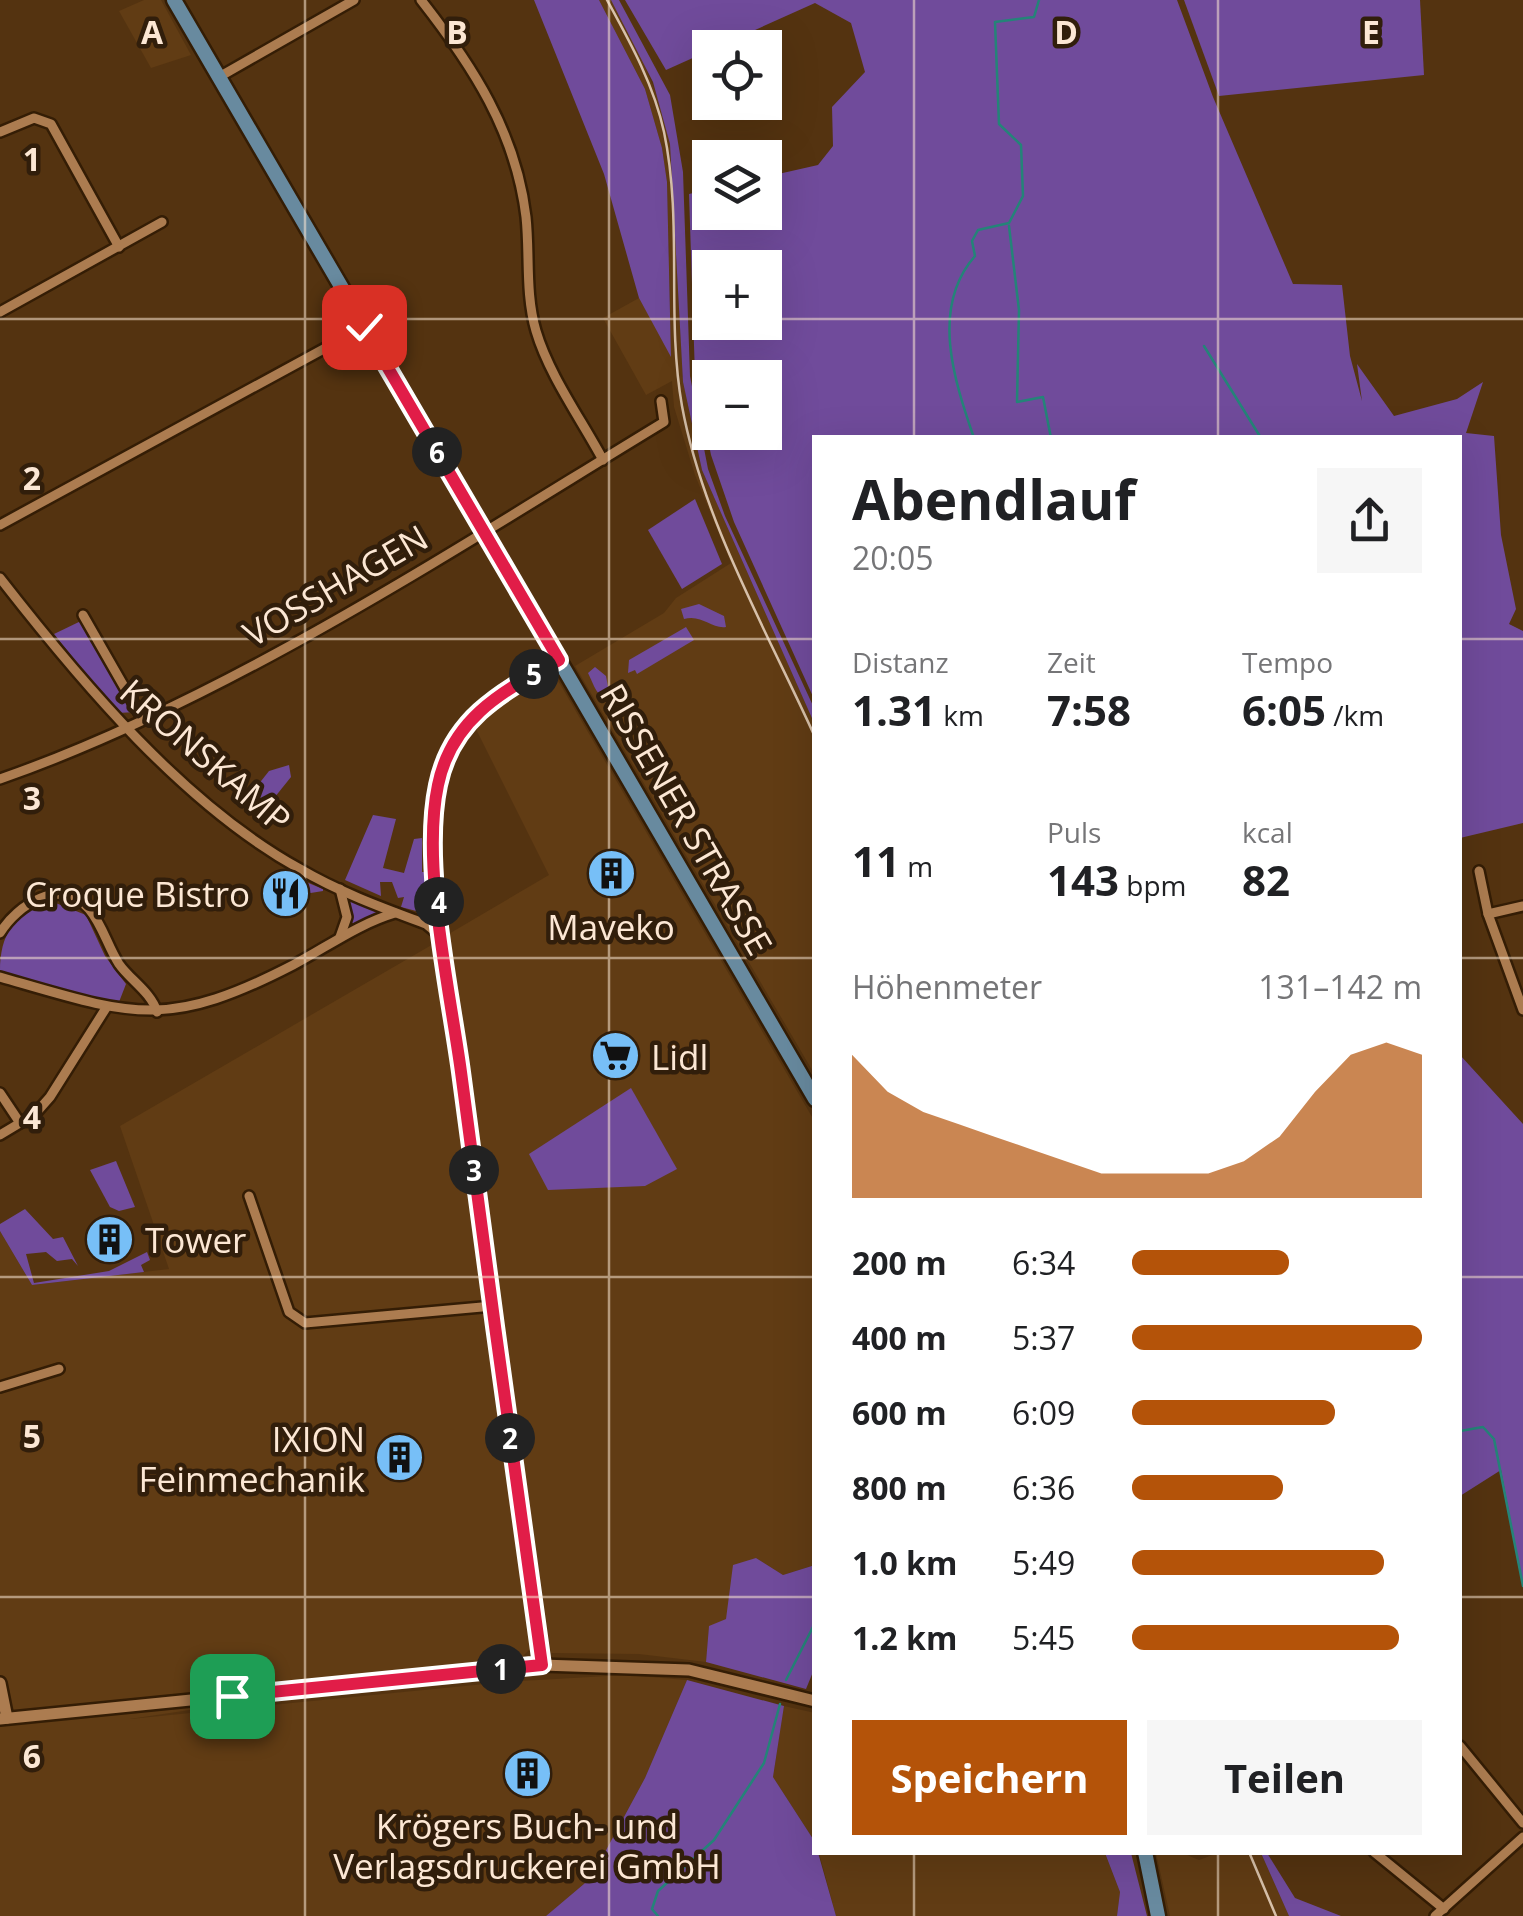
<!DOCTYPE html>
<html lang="de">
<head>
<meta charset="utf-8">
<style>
  :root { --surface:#fff; --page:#f6f6f6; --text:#202124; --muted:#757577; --accent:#b45309 }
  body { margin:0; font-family:"Open Sans",sans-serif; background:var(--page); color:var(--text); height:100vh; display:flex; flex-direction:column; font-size:38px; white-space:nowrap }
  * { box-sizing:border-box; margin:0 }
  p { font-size:32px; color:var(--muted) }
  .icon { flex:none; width:55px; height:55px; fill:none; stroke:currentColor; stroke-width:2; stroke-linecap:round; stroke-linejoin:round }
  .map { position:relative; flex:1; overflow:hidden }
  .sheet { position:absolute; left:812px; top:435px; width:650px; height:1420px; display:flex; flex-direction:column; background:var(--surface); border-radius:0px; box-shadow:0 10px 40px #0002 }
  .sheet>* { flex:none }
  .tools { position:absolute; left:692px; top:30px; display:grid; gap:20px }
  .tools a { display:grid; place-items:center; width:90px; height:90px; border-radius:0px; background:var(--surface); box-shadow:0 10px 40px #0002; font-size:50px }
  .pin { position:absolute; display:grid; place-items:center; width:85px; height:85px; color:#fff; margin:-42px; border-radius:20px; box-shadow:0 5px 15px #0006 }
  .km { position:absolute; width:50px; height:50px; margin:-25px; border-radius:50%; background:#222; color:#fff; font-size:28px; line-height:50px; text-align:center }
  .round { display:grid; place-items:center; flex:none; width:105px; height:105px; border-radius:0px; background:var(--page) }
  .summary { display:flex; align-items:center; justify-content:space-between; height:170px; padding:0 40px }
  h1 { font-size:55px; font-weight:700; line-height:75px }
  .stats { display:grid; grid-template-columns:repeat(3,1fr); gap:15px; height:170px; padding:10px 40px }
  .stats div { display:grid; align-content:center }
  .stats b { font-size:42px; font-weight:700 }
  .stats small { font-size:28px; font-weight:400 }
  .stats p { font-size:28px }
  .chart { height:280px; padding:20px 40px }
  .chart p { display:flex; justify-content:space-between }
  .chart svg { width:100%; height:180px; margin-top:10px; fill:var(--accent); opacity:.7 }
  .primary-button { display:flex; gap:20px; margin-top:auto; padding:20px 40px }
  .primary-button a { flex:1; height:115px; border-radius:0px; background:var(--accent); color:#fff; font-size:40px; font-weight:700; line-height:115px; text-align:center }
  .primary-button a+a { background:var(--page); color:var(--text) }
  ul { padding:0 40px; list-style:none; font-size:32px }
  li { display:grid; grid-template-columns:160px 120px 1fr; align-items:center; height:75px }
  li i { height:25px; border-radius:12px; background:var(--accent) }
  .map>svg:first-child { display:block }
</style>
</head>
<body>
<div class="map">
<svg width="1523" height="1916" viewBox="0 0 1523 1916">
  <rect width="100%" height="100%" fill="#543310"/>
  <g fill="#613c14">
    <polygon points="144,0 161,0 191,55 151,68 119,11"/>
    <polygon points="599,0 611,0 636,44 663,111 670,144 683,382 702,470 815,725 815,1075 575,666 664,613 676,598 731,563 695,475 674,407 672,381 646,395 603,318 639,298 671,354 667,182 662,148 645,89"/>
    <polygon points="542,676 554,676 560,684 815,1122 815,1565 783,1575 756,1558 726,1619 709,1627 706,1662 639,1654 551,1653 447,935 549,875 472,721"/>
    <polygon points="435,943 532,1647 519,1660 130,1719 505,1682 625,1675 687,1680 645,1778 591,1878 546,1916 0,1916 0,1231 32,1285 169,1269 120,1126"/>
    <polygon points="784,1706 815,1713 815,1842 773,1777"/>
    <polygon points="819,1853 1105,1853 1120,1892 1117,1916 836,1916"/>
    <polygon points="1156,1853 1182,1853 1199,1860 1218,1853 1261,1853 1289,1916 1170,1916"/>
  </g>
  <g fill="#704b9b" fill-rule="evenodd">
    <polygon points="534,0 599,0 645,89 662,148 667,182 671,357 639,298 604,174"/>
    <polygon points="611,0 619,0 670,95 683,172 690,376 708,469 725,516 815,710 815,725 702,470 683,382 670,144 653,82"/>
    <path d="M625,0H1177L1213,97L1293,284L1342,285L1350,356L1362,401L1357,364L1394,416L1457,399L1483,382L1466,433L1494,436L1501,535L1516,609L1509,624L1523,631V823L1460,838V438H815V701L734,522L711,455L695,375L689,194L710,189V212H765V177L818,165L833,146L832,107L865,72L851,23L815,3L666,70ZM710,268H765V322H710ZM710,378H765V432H710Z"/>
    <polygon points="1184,0 1420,0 1424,75 1219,96"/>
    <polygon points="695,499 722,564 682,589 648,530"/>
    <path d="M699,604L724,616L726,627C711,629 702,614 684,619L681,609Z"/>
    <polygon points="83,620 137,712 117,713 54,634"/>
    <polygon points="686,627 694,640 637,674 635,670 628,673 629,660"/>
    <path d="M595,667L606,676L611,703C596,696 594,685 588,673Z"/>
    <polygon points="289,765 291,777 258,818 243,804 269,771"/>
    <polygon points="373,815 396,819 383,868 404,873 414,839 422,838 422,872 430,872 430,904 420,912 401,907 404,897 398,898 392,882 380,882 381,896 345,880"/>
    <polygon points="289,875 323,889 323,891 292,896"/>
    <polygon points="353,898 382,911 355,924 349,921 348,903"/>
    <path d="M48,900L86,915L105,956L126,984L119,1002L111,1004L0,971C0,935 14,913 48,900Z"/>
    <polygon points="1460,1055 1523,1124 1523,1586 1501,1470 1460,1496"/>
    <polygon points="631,1088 677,1169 645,1186 548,1190 529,1154"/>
    <polygon points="116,1161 135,1207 119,1211 110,1207 90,1170"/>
    <polygon points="25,1209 53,1239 63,1237 78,1266 72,1259 57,1261 46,1252 26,1254 34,1283 109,1271 147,1252 150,1260 141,1265 144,1272 32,1285 0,1231 0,1224"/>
    <polygon points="756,1558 783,1575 815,1565 815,1667 806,1689 706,1662 709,1626 726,1619 733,1565"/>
    <polygon points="687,1680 784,1706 773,1777 815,1842 836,1916 546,1916 591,1878 645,1778"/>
    <polygon points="1105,1853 1131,1853 1147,1916 1117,1916 1120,1892"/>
    <polygon points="1261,1853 1267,1853 1295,1898 1341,1916 1289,1916"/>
  </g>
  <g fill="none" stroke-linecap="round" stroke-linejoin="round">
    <g stroke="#248478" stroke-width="2.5">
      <polyline points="1009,226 1019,310 1017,402 1043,397 1051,438"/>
      <polyline points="1204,346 1261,438"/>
      <path d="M974,438C954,380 930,307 975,256L972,241L978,230L1009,223L1023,196L1021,145L999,124L995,22L1034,17L1039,0"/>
      <polyline points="1460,1431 1483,1427 1494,1439 1523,1586"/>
      <polyline points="786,1680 815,1623"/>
      <polyline points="658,1916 652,1909 658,1891 714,1840 764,1763 780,1704"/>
    </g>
    <defs>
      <g id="minor">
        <path d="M421,0C472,65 516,132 526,217C530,255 525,293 536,331C549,375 581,419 603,460"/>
        <polyline points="219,77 354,0"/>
        <polyline points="0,132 34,118 51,124 119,247"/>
        <polyline points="0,312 162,222"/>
        <polyline points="0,525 364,327"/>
        <path d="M0,578C81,682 184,805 300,869C339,892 383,908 426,924L443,938"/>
        <polyline points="83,615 142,718"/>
        <path d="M0,779C227,700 458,547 664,422L661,401"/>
        <polyline points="1479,871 1488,914"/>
        <polyline points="340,889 347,917 340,937"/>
        <polyline points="1523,906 1488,914 1523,1010"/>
        <path d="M0,933C17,905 61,876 89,909C102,924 108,947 119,964C130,980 151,992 157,1012"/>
        <path d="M0,977C132,1015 165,1031 293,965C327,947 358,924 395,913"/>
        <polyline points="0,1093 20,1123"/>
        <polyline points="0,1135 35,1114 50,1097 106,1008"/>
        <polyline points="249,1196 289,1312 305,1323 493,1306"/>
        <polyline points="0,1387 59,1369"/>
        <path d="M542,1665C518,1490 494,1315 470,1139C457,1047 413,838 447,756C468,705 513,686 559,661"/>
        <polyline points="1460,1746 1523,1823"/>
        <polyline points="1374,1852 1444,1909"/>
        <polyline points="1435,1916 1523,1837"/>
      </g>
      <g id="tertiary">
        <polyline points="0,1683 7,1718"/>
        <polyline points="0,1719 542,1665 689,1670 815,1701"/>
      </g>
      <g id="primary">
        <polyline points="174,0 815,1099"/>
        <polyline points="1145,1852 1158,1916"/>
      </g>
    </defs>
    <use href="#minor" stroke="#341d05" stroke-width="14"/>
    <use href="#tertiary" stroke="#341d05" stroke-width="16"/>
    <use href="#primary" stroke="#341d05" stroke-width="19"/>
    <use href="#minor" stroke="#ac7c50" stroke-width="9"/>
    <use href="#tertiary" stroke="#ac7c50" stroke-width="11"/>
    <use href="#primary" stroke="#688a9f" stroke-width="14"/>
    <g stroke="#d7c0a9" stroke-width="2.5">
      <path d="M607,0C630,42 654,85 664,132C683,222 666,316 682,406C703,521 767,631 815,737"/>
      <polyline points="1249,1852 1276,1916"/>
    </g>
  </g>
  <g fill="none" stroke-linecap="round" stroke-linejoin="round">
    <defs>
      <path id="route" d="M232,1696L542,1665C514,1467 487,1270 461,1072C450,990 421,865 438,785C452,717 504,691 559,660L364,327"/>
    </defs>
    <use href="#route" stroke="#fff" stroke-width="20"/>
    <use href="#route" stroke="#e11d48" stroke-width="12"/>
  </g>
  <path fill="none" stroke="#fce7d4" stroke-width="2.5" stroke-opacity="0.55" d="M305,0V1916M609,0V1916M914,0V438M1218,0V438M0,319H710M765,319H1523M0,639H815M1460,639H1523M0,958H815M1460,958H1523M0,1277H815M1460,1277H1523M0,1597H815M1460,1597H1523M914,1852V1916M1218,1852V1916"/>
  <defs>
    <symbol id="building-disc" viewBox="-11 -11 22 22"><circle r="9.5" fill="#77bff7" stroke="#311e0b"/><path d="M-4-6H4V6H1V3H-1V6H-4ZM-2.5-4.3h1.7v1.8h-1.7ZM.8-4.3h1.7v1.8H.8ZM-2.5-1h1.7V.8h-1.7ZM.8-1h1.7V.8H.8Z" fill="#111"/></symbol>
    <symbol id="restaurant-disc" viewBox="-11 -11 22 22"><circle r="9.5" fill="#77bff7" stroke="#311e0b"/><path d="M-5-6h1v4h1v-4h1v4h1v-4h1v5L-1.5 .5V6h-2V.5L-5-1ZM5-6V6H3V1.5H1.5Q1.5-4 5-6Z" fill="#111"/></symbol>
    <symbol id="supermarket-disc" viewBox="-11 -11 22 22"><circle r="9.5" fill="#77bff7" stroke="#311e0b"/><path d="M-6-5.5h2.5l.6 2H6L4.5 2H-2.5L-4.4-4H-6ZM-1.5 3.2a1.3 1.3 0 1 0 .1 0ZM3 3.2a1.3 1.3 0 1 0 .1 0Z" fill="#111"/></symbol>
  </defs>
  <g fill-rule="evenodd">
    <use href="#building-disc" x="584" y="846" width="55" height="55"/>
    <use href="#restaurant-disc" x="258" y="866" width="55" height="55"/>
    <use href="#supermarket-disc" x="588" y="1028" width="55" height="55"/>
    <use href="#building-disc" x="82" y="1212" width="55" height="55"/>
    <use href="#building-disc" x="372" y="1430" width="55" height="55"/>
    <use href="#building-disc" x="500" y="1746" width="55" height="55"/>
  </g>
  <g text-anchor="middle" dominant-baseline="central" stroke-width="9" stroke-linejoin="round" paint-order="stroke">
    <g font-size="35" fill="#fce7d4" stroke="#311e0b">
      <text transform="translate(335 585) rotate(-30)">VOSSHAGEN</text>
      <text transform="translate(206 755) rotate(41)">KRONSKAMP</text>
      <text transform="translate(687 819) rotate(60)">RISSENER STRASSE</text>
    </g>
    <g font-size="35" fill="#fce7d4" stroke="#311e0b" text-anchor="end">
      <text x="250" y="893">Croque Bistro</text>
      <text x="611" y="926" text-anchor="middle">Maveko</text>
      <text x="651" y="1056" text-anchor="start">Lidl</text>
      <text x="145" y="1239" text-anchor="start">Tower</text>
      <text x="365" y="1438">IXION<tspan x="365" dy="40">Feinmechanik</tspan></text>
      <text x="527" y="1825" text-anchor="middle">Krögers Buch- und<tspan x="527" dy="40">Verlagsdruckerei GmbH</tspan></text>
    </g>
  </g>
  <g font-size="32" text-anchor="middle" font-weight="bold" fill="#fce7d4" stroke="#311e0b" stroke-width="9" stroke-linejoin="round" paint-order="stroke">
    <text x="152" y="44">A</text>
    <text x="457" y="44">B</text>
    <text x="1066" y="44">D</text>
    <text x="1371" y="44">E</text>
    <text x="32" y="171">1</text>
    <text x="32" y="490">2</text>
    <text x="32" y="810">3</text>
    <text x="32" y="1129">4</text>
    <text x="32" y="1448">5</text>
    <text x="32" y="1768">6</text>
  </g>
</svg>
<div class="tools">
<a><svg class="icon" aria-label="locate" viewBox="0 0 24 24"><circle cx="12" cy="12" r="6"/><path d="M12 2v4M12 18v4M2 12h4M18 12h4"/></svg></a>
<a><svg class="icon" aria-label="layers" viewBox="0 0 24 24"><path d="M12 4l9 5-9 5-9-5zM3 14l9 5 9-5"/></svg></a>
<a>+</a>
<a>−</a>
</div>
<div class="pin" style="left:232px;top:1696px;background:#1e9e55"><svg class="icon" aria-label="arrive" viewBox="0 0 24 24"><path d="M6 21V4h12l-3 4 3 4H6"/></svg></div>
<div class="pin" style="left:364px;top:327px;background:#d93025"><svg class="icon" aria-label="check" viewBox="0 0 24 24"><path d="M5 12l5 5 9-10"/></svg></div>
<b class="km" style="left:501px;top:1669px">1</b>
<b class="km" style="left:510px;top:1438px">2</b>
<b class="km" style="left:474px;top:1170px">3</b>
<b class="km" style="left:439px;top:902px">4</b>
<b class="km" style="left:534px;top:674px">5</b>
<b class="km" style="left:437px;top:452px">6</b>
<section class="sheet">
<div class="summary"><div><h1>Abendlauf</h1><p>20:05</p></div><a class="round"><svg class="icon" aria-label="share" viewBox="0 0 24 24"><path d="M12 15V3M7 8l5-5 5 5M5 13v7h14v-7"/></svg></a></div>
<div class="stats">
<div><p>Distanz</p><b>1.31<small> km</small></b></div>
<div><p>Zeit</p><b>7:58</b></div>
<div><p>Tempo</p><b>6:05<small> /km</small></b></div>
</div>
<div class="stats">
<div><b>11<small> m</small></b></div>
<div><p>Puls</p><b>143<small> bpm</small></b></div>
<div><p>kcal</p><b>82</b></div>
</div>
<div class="chart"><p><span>Höhenmeter</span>131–142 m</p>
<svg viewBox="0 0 160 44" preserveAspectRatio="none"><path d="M0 44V9L10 18L20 23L30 26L40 29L50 32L60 35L70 38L80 38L90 38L100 38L110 35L120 29L130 18L140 9L150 6L160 9V44z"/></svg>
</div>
<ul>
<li><b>200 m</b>6:34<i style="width:54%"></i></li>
<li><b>400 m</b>5:37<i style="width:100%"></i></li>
<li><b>600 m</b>6:09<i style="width:70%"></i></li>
<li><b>800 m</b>6:36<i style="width:52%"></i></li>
<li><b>1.0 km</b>5:49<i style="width:87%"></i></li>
<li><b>1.2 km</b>5:45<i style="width:92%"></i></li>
</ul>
<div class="primary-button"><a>Speichern</a><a>Teilen</a></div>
</section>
</div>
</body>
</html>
